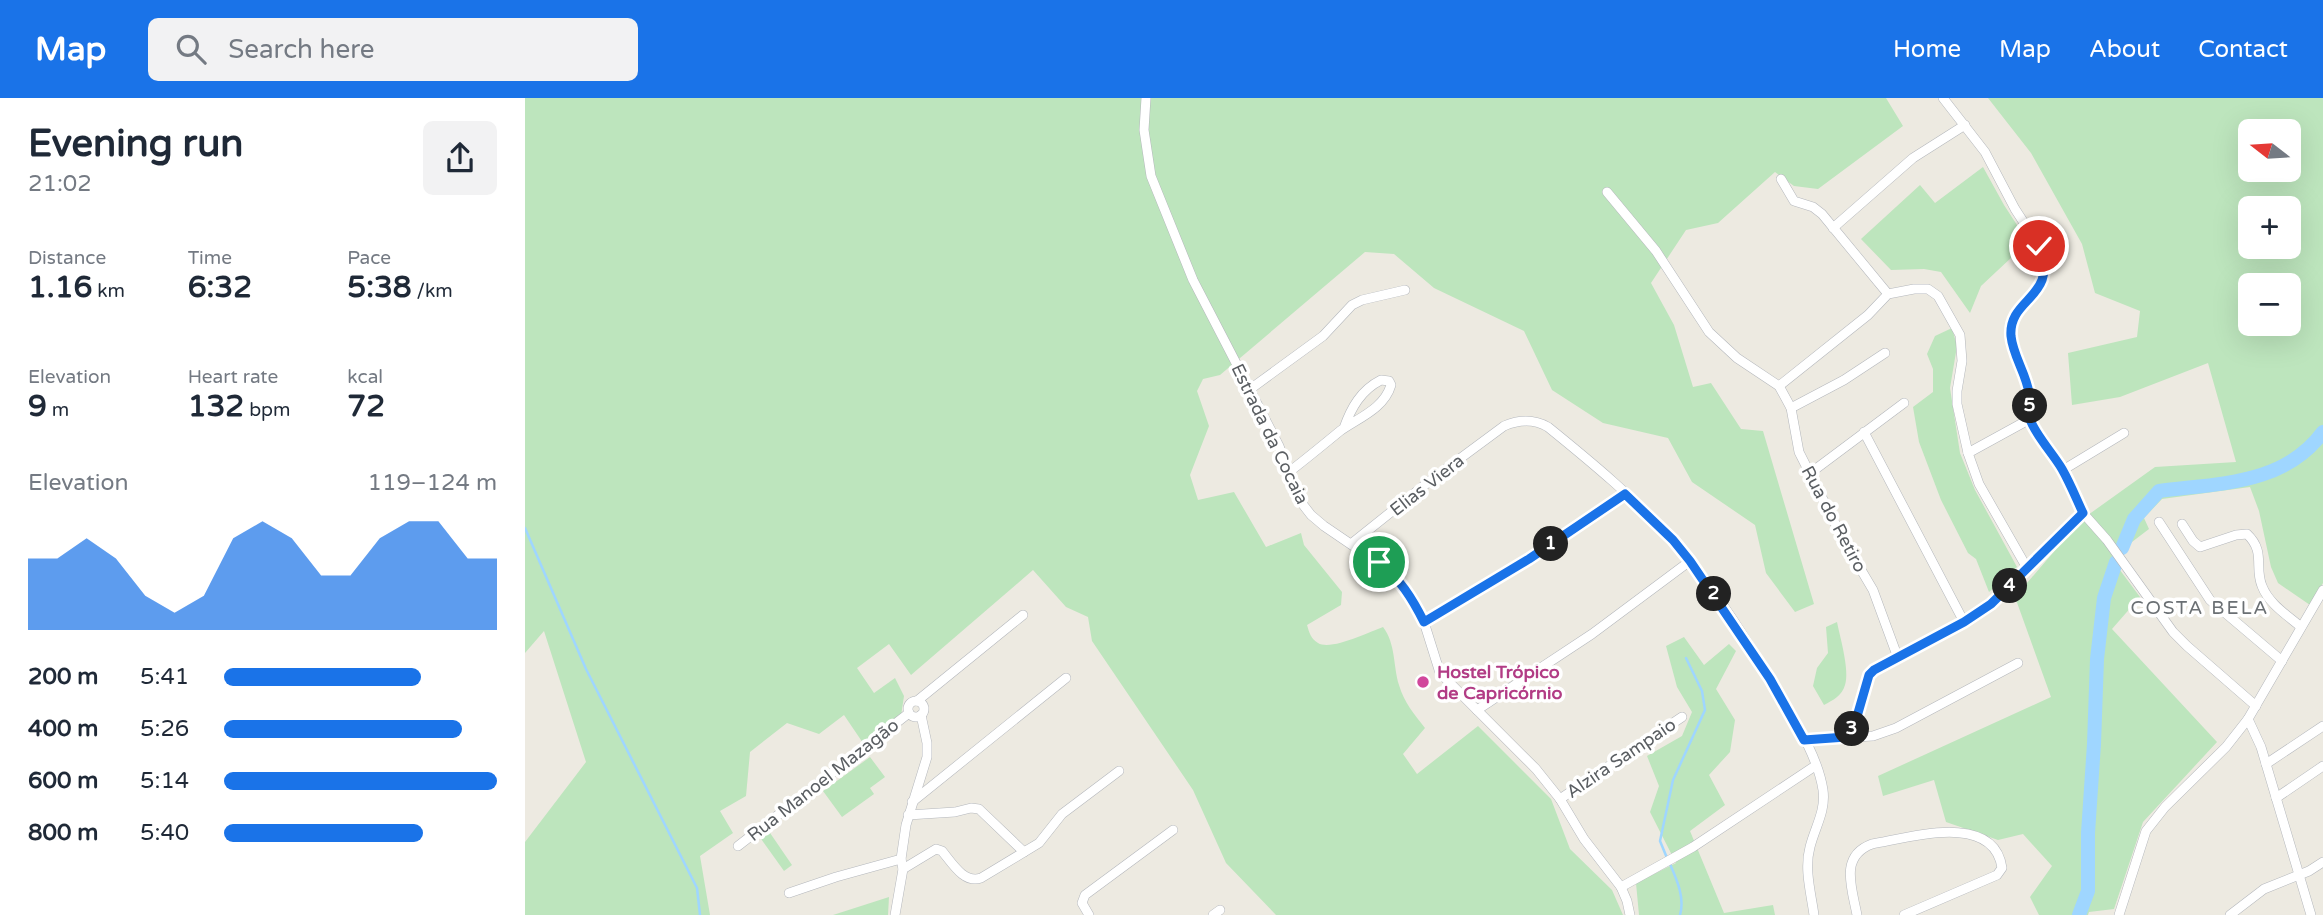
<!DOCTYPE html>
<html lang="en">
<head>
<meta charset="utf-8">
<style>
  :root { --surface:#fff; --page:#f2f2f3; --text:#1f2937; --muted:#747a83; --accent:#1a73e8 }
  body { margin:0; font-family:"Varela Round",sans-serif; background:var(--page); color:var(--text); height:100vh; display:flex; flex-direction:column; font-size:26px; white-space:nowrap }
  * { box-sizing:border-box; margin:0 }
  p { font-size:23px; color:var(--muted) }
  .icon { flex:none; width:38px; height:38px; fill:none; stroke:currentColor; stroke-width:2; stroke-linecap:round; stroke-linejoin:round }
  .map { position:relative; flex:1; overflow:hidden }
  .side { display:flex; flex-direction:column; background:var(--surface); width:525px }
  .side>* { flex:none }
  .needle { width:46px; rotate:287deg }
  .fabs { position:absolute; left:1713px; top:21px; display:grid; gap:14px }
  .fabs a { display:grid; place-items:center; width:63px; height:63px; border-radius:10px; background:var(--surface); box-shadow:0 7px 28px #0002; font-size:35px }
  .pin { position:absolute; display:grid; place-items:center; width:60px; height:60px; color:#fff; margin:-30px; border:4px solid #fff; border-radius:50%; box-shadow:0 2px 7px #0007 }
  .km { position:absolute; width:35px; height:35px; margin:-18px; border-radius:50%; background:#222; color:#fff; font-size:19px; line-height:35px; text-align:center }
  .round { display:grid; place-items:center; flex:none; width:74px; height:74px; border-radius:10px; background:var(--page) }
  .summary { display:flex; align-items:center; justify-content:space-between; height:119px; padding:0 28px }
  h1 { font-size:38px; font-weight:700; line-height:52px }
  .stats { display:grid; grid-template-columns:repeat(3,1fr); gap:10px; height:119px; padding:7px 28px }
  .stats div { display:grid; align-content:center }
  .stats b { font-size:30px; font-weight:700 }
  .stats small { font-size:19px; font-weight:400 }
  .stats p { font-size:19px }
  .chart { height:196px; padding:14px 28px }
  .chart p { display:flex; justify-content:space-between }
  .chart svg { width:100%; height:126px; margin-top:7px; fill:var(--accent); opacity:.7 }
  ul { padding:0 28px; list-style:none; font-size:23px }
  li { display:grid; grid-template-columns:112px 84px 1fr; align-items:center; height:52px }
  li i { height:18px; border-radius:9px; background:var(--accent) }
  header { display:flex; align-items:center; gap:42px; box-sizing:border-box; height:98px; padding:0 35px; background:var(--accent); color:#fff }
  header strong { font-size:33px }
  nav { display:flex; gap:38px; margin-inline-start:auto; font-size:24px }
  .search { width:490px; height:63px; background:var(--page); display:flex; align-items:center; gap:18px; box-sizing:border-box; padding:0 24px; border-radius:10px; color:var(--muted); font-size:26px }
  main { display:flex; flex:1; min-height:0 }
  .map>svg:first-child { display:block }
</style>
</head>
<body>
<header>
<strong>Map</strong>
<div class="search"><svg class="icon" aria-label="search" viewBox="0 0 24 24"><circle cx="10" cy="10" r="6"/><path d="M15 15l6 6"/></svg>Search here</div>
<nav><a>Home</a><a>Map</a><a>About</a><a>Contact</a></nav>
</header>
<main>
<section class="side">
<div class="summary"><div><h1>Evening run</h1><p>21:02</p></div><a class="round"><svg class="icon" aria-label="share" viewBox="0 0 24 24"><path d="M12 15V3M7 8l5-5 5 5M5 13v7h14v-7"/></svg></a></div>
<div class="stats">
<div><p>Distance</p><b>1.16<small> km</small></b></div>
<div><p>Time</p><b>6:32</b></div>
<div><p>Pace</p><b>5:38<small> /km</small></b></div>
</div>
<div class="stats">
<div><p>Elevation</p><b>9<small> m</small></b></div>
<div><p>Heart rate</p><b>132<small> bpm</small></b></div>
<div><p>kcal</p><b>72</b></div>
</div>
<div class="chart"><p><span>Elevation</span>119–124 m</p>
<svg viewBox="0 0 160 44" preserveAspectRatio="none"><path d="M0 44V19L10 19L20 12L30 19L40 32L50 38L60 32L70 12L80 6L90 12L100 25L110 25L120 12L130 6L140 6L150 19L160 19V44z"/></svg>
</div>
<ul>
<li><b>200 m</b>5:41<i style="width:72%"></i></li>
<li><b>400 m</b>5:26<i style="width:87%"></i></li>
<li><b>600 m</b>5:14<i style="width:100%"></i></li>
<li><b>800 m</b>5:40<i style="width:73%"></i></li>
</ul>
</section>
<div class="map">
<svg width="1798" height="817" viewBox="0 0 1798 817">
  <rect width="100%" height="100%" fill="#edeae1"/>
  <g fill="#bde5bd" fill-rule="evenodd">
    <path d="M0,0H1361L1378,28L1293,91L1269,88L1250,74L1193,125L1161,132L1126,185L1149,227L1168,289L1186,285L1216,331L1238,333L1289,506L1270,514L1241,475L1230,427L1167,384L1143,340L1078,325L1027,292L999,233L909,190L869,156L840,154L695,277L678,281L672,293L684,328L665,377L673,402L709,394L741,449L776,435L779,447L817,494L816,507L782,527C784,534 786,541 793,545C806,553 844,534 858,529C871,546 868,568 874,587C879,604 889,616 900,630L878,656L892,676L953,628L1026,701L1045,751L1087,792L1098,817H751L701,765L668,692L567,543L563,519L541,509L508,472L386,577L364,546L332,570L349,595L370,580L379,598L376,618L338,645L319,617L294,636L262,625L225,654L221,698L195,713L208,735L175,758L185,817H0V744L61,664L19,533L0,555Z"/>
    <path d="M1463,0H1798V485L1785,507L1753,485L1746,469L1734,413L1725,389L1637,401L1619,420L1624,431L1586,460L1615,499L1587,531L1692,644L1618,724L1589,811L1564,814L1563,817H1514L1505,799L1527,768L1498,736L1473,742L1421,724L1409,682L1358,698L1353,678L1526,599L1490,499L1556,422L1630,369L1711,364L1683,265L1595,299L1547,307L1543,255L1612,239L1615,213L1570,195L1557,146L1506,55ZM1726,33H1764V72H1726ZM1726,110H1764V149H1726ZM1726,187H1764V226H1726Z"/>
    <polygon points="1458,69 1479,107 1503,144 1456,188 1445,215 1416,174 1399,171 1366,172 1336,141 1395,87 1410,105"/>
    <polygon points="1427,230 1432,248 1425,290 1435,355 1450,392 1492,469 1464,494 1451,461 1443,455 1416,402 1394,344 1388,309 1408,294 1408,271 1402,256 1410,238"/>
    <path d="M1312,524C1315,539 1325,573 1320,587C1317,598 1308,602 1299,607L1288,588L1292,570L1303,555L1301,529Z"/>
    <polygon points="1159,539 1179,567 1204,546 1211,553 1191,591 1210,622 1205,654 1184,677 1200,707 1165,733 1199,815 1248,807 1250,817 1114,817 1111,785 1151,765 1125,714 1134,688 1122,658 1157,638 1167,614 1152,589 1141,548"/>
    <polygon points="345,659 360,679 345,690 349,696 317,719 298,693"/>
    <polygon points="243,732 267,767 259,773 234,738"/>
    <polygon points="364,799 363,817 308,817"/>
  </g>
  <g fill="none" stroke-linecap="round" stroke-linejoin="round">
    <g stroke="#9fd6ff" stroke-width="2.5">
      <polyline points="0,430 61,571 172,790 175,817"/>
      <polyline points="1142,760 1135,743 1148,682 1180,612 1177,593 1161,560"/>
      <path d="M1145,766C1152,782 1160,800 1155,817"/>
    </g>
    <g stroke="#9fd6ff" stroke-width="14">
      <path d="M1597,450L1609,421L1634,393C1695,385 1759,387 1798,334"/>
      <polyline points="1554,817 1563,793 1563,735 1569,646 1572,561 1579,500 1591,464"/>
    </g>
    <defs>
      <g id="street">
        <polyline points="621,0 619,32 626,78 668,182 754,348 770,393 779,408 786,417 799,428 868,475 880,489 899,524 915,575 1011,671 1035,701 1059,741 1096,789 1102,803 1105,817"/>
        <polyline points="1418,0 1460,54 1490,111 1514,148 1520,162 1521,172 1517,184 1496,210 1489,222 1486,236 1504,295 1505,321 1538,372 1558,415 1582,442 1648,534 1662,548 1731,608"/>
        <polyline points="1256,81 1269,103 1288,109 1297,116 1363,196"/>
        <polyline points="1082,94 1131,153 1184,234 1212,260 1254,288 1266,310 1274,354 1319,443 1348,492 1373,560"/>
        <polyline points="1308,130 1388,60 1440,27"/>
        <polyline points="1254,288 1343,217 1363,196 1389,191 1403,191 1413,198 1435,237 1437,263 1432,293 1432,306 1443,355"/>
        <polyline points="724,292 798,238 827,207 837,202 880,192"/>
        <polyline points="1266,310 1319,282 1360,255"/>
        <polyline points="1339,334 1439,524"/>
        <polyline points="1538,372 1599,335"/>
        <path d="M764,374C781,361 798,347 815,333C833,320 859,311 866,287L864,283L856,282C836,292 826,310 819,330"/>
        <polyline points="1284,376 1379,305"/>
        <polyline points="1634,424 1685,502 1757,563"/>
        <path d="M1657,426L1668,443L1675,449L1711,437L1722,436C1741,454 1729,469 1737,488C1744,506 1762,517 1776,529"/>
        <path d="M826,446L906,382L979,328C993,322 1009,321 1023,329C1065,363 1112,402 1149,443C1189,489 1223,544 1254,596C1271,625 1293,659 1298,692C1301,713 1290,729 1285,749C1279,771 1286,795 1289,817"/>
        <polyline points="1502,470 1454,386 1443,355 1505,321"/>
        <polyline points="899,524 1004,461 1100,396"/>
        <polyline points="392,603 498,517"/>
        <circle cx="391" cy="611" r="8"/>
        <polyline points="952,612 1067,536 1165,463"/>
        <polyline points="1723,621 1736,649 1786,817"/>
        <polyline points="1321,639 1333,615 1344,577 1349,572 1439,524 1466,506 1558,415"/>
        <polyline points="1279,642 1348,638 1371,630 1493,565"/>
        <polyline points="1741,666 1798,628"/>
        <polyline points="1751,700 1798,668"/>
        <polyline points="1035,701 1157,619"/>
        <polyline points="387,704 541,580"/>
        <polyline points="383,717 430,714 446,710 454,711 499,754"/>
        <polyline points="213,748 384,615"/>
        <path d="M378,771L411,751L417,753C427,765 439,786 456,780L514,745L537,716L594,673"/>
        <polyline points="1096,789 1168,749 1290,668"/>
        <polyline points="264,795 311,779 376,761"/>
        <polyline points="370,817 378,771 376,761 381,727 402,659 402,645 396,617"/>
        <polyline points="564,817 557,805 560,797 648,732"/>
        <polyline points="688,817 695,812"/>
        <path d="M1332,817C1327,790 1314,758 1347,746C1383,740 1469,713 1477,770L1472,777L1379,817"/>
        <polyline points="1594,817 1621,733 1640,709 1701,649 1723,621 1798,492"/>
        <polyline points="1705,817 1739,791 1784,773 1798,764"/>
      </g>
    </defs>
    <use href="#street" stroke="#b4b7bc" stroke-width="10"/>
    <use href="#street" stroke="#fff" stroke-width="9"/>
  </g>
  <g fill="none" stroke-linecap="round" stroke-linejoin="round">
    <defs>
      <path id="route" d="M854,464C875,481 887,500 899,524L1004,461L1100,396L1148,442L1165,463L1245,581L1279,642L1321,639L1333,615L1344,577L1349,572L1439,524L1466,506L1558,415C1551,400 1545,385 1537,371C1529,357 1509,335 1505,321C1502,313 1505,303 1504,295C1501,275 1488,258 1486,238C1483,199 1535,200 1514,148"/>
    </defs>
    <use href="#route" stroke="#fff" stroke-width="14"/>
    <use href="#route" stroke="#1a73e8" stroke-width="9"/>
  </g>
  <circle fill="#d1479c" stroke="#fff" stroke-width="2.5" cx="898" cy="584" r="7"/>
  <g text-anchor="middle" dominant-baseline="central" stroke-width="7" stroke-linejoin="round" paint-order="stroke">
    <g font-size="18" fill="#5a5e62" stroke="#fff">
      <text transform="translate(745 336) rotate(64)">Estrada da Cocaia</text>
      <text transform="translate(902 387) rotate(-38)">Elias Viera</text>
      <text transform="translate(1309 421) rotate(62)">Rua do Retiro</text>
      <text transform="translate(1096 660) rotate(-34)">Alzira Sampaio</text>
      <text transform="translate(298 682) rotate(-38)">Rua Manoel Mazagão</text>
    </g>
    <g font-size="18" font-weight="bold" fill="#b23c85" stroke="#fff" text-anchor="start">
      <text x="912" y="574">Hostel Trópico<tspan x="912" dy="21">de Capricórnio</tspan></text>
    </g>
    <g font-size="19" letter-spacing="2" fill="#6b7074" stroke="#fff">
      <text x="1675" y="510">COSTA BELA</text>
    </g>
  </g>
</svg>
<div class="fabs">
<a><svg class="needle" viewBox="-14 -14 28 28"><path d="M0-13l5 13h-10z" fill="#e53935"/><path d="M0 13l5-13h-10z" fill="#747a83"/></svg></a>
<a>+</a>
<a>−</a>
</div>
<div class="pin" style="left:854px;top:464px;background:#1e9e55"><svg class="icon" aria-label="arrive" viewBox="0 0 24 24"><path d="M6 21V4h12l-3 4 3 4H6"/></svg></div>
<div class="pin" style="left:1514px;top:148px;background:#d93025"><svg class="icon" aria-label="check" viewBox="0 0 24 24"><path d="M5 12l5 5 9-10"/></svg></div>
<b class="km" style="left:1026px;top:446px">1</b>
<b class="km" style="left:1189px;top:496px">2</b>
<b class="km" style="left:1327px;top:631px">3</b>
<b class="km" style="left:1485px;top:488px">4</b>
<b class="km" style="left:1505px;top:308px">5</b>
</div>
</main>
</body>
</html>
